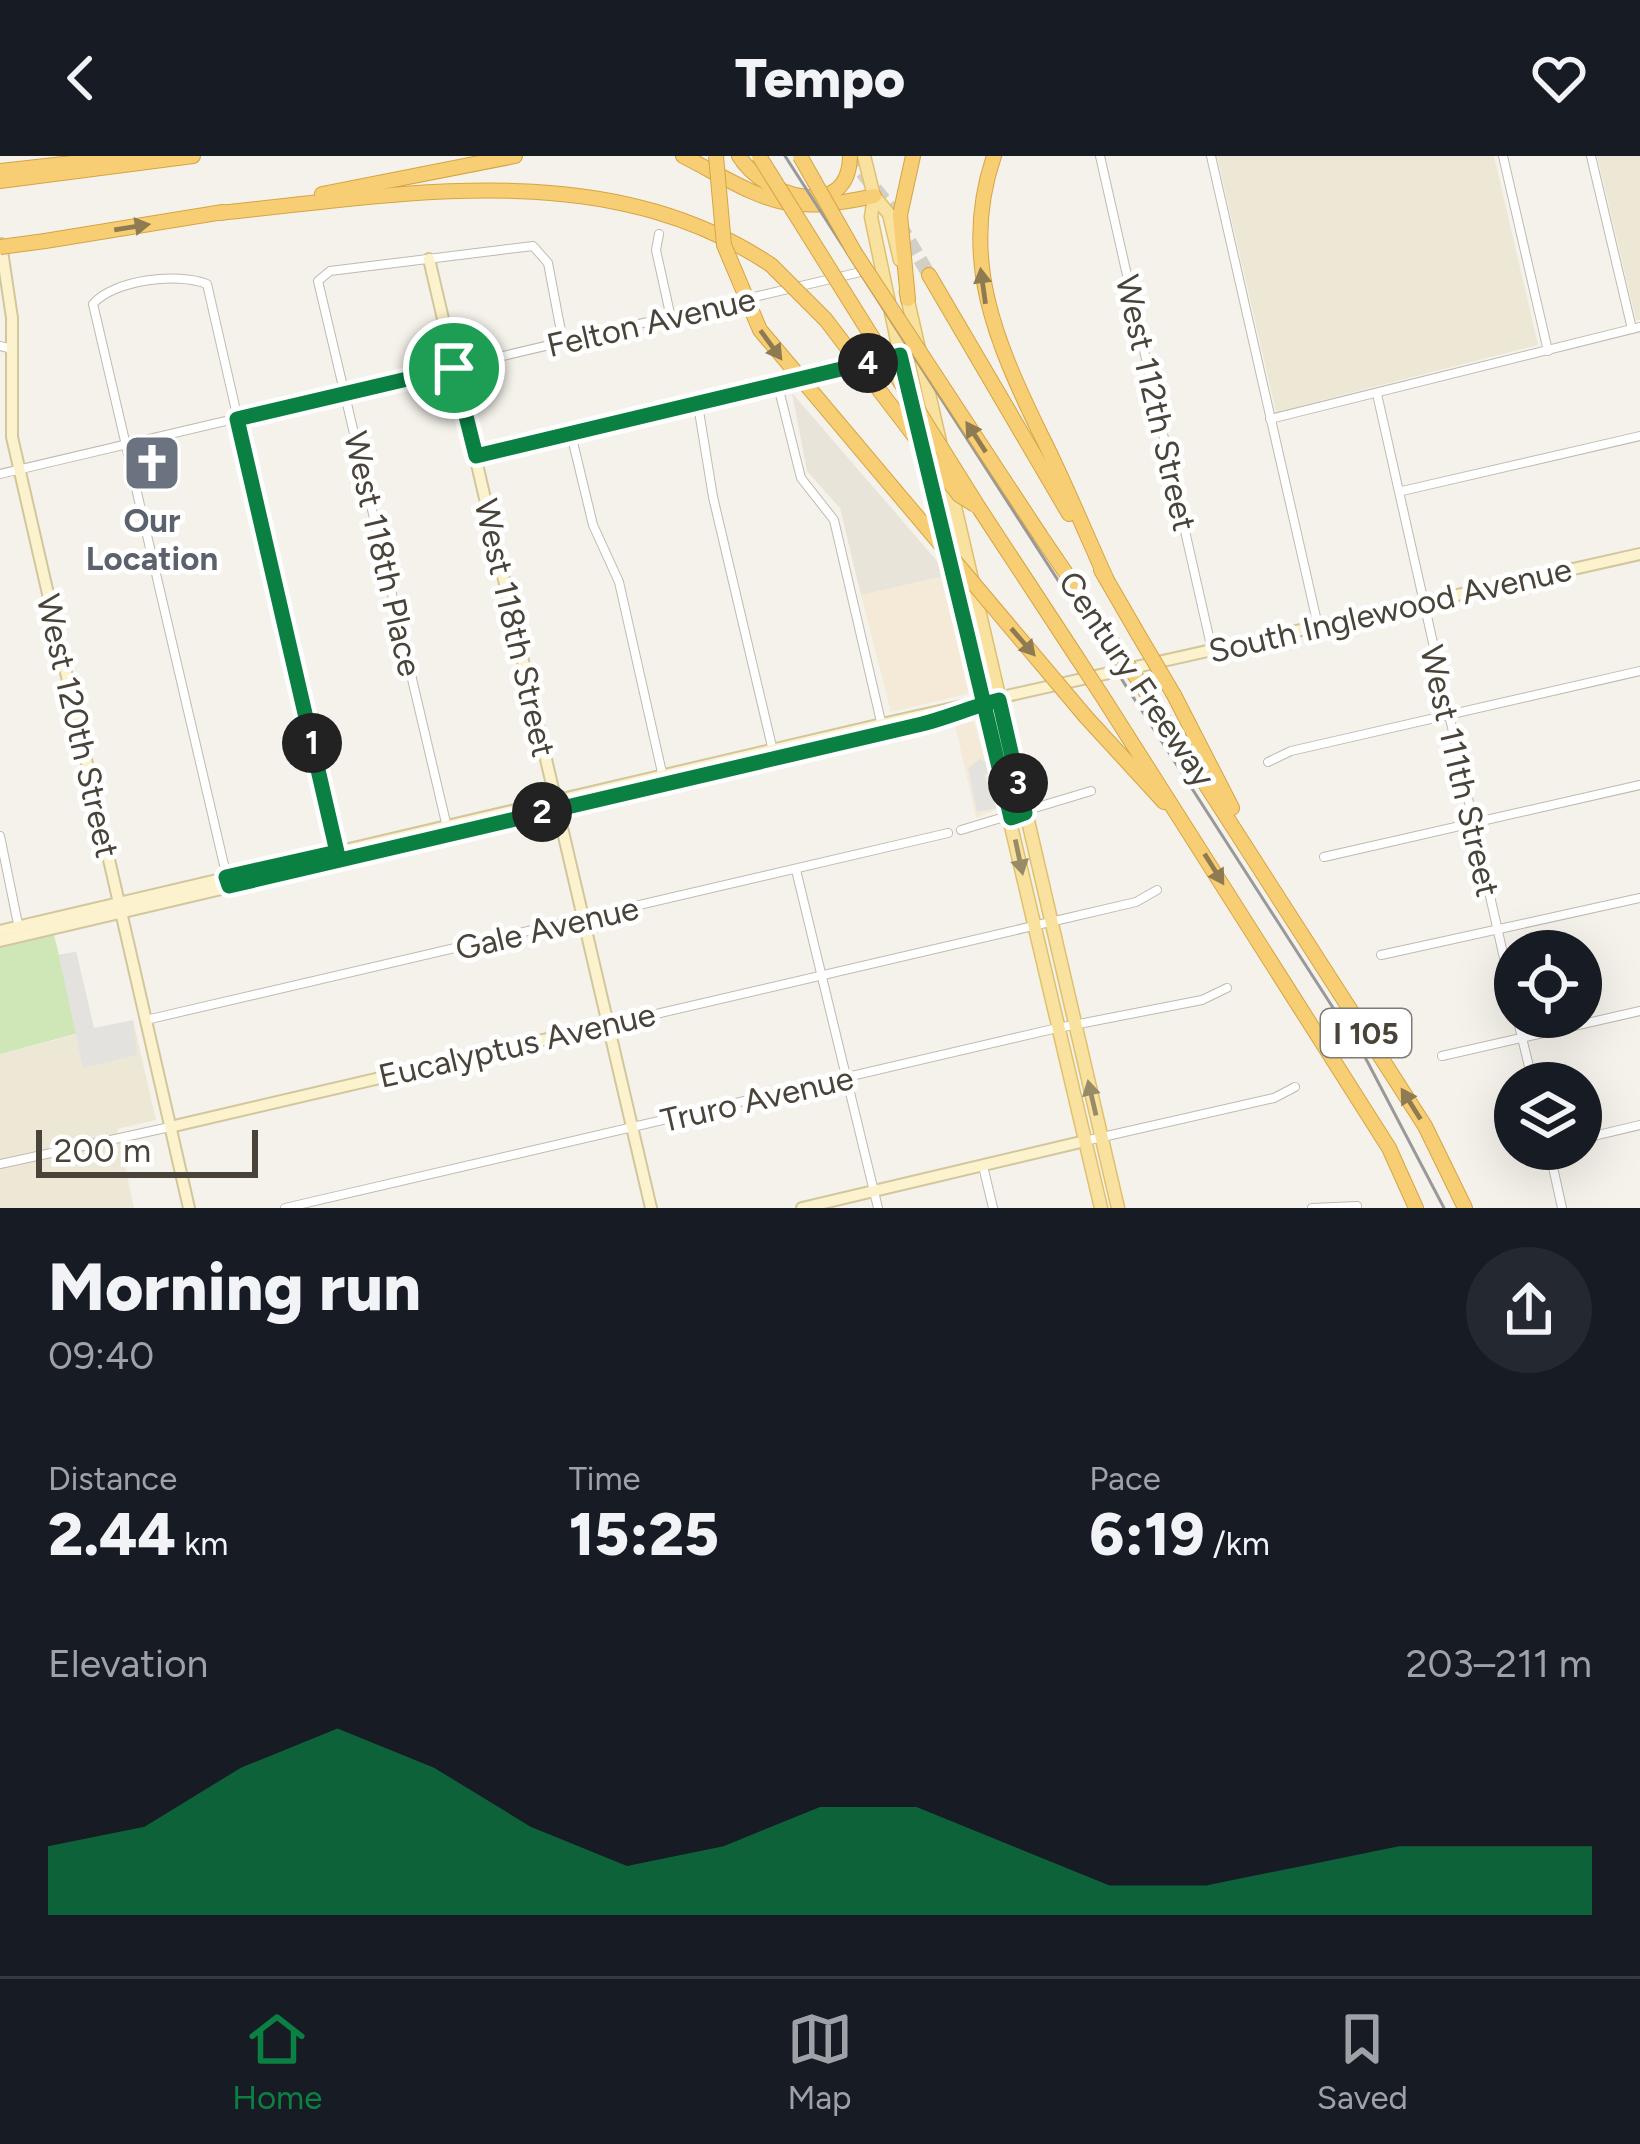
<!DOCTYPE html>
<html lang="en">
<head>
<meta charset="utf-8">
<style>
  :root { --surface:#171b24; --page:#242831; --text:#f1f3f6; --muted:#9ea1a6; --line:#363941; --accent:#0b8043 }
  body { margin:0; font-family:Figtree,sans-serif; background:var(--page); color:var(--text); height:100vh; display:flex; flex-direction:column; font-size:45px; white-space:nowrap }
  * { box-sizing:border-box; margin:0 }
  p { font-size:39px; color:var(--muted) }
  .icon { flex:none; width:66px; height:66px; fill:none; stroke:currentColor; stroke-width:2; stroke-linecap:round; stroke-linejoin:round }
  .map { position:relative; height:1052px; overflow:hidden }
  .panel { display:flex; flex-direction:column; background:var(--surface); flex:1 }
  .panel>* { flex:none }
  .tools { position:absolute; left:1494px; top:774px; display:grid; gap:24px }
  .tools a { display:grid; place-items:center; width:108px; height:108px; border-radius:50%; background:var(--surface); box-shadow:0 12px 48px #0002; font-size:60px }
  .scale { position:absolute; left:36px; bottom:30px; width:222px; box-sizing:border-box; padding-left:12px; border:6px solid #494339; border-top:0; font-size:33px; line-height:42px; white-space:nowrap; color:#494339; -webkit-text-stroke:9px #fff; paint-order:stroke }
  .pin { position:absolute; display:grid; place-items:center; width:102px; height:102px; color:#fff; margin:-51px; border:6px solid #fff; border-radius:50%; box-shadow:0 3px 12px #0007 }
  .km { position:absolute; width:60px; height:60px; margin:-30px; border-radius:50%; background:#222; color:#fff; font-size:33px; line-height:60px; text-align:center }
  .round { display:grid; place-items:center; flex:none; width:126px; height:126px; border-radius:63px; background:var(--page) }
  .overview { display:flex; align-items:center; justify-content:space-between; height:204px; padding:0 48px }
  h1 { font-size:66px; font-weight:800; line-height:90px }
  .figures { display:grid; grid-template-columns:repeat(3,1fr); gap:18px; height:204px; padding:12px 48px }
  .figures div { display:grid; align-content:center }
  .figures b { font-size:60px; font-weight:800 }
  .figures small { font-size:33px; font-weight:400 }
  .figures p { font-size:33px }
  .chart { height:336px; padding:24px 48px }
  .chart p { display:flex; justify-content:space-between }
  .chart svg { width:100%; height:216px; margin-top:12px; fill:var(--accent); opacity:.7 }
  header { display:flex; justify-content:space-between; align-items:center; height:156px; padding:0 48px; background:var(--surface); font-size:54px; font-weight:800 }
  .menu { display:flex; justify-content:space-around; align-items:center; height:168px; border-top:3px solid var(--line); background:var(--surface); font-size:33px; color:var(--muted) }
  .menu a { display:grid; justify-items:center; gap:6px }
  .menu .current { color:var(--accent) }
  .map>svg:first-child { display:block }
</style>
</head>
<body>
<header><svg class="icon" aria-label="back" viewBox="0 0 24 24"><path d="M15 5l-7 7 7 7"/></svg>Tempo<svg class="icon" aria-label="heart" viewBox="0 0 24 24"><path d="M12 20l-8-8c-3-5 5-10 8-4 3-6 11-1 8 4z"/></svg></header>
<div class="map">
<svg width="1640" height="1052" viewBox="0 0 1640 1052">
  <rect width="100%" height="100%" fill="#f5f2eb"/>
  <polygon fill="#e8e4d9" points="792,237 943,412 945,420 861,439 840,352 807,315"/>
  <g fill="#f5e9d8">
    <polygon points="945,420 971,532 967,538 891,556 861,439"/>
    <polygon points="974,565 999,652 976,662 955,569"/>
  </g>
  <g fill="#ede7d6">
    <polygon points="1217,0 1494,0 1538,189 1276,256"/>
    <polygon points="1597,0 1640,0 1640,164 1636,164"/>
    <polygon points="133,864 156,964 117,973 134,1052 0,1052 0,898"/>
  </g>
  <polygon fill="#cfe6b6" points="54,779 59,799 76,796 94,873 0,898 0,792"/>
  <g fill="#e4e2df">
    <polygon points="980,603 988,607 990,617 984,619 997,652 977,656 968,612"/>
    <polygon points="76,796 94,872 133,864 137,899 83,912 59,800"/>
  </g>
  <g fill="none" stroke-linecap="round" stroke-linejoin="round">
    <polyline stroke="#d3cfc7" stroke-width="14" stroke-dasharray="14 7" stroke-linecap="butt" points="849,0 889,50 929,119"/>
    <defs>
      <g id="street">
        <polyline points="1100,0 1212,494"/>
        <polyline points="1211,0 1318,470"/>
        <polyline points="1503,0 1548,195"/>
        <polyline points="1591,0 1632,173"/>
        <polyline points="659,78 656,94 671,162"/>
        <polyline points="0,190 12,193"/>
        <polyline points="778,230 801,322 834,364 882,570"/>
        <polyline points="1377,238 1515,851"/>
        <polyline points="698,249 713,341 773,595"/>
        <polyline points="1270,263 1640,171"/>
        <polyline points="571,278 593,369 619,426 663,621"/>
        <polyline points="476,300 883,203"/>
        <polyline points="0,318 869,114"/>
        <polyline points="1402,335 1640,280"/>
        <polyline points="1268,606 1291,595 1640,515"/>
        <polyline points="447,671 318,125 330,115 533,90 548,107 563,186"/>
        <polyline points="961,674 1091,635"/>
        <polyline points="0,680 19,773"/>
        <polyline points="1324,701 1640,629"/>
        <polyline points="796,714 878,1052"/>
        <path d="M228,726L93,148C113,124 178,116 207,128L337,696"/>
        <polyline points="1381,799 1640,742"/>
        <polyline points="1517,861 1533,927"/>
        <polyline points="146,864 948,677"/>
        <polyline points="609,869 1136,746 1157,734"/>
        <polyline points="1442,900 1640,855"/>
        <polyline points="1581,983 1640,969"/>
        <polyline points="1085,985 1274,942 1295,931"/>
        <polyline points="1549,993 1562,1052"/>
        <polyline points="0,1008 170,971"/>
        <polyline points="983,1010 993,1052"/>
        <polyline points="285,1052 1053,873 1202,844 1227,832"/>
        <polyline points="1312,1052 1357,1050"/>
      </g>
      <g id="secondary">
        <polyline points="1,88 12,162 12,281 189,1052"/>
        <polyline points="429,103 651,1052"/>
        <polyline points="0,775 882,568 1640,398"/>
        <polyline points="0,785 922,568 984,548"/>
        <polyline points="170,971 607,869"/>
        <polyline points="802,1052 1085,985"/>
      </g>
      <g id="primary">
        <polyline points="864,0 874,40 871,61 900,199 1101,1052"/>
        <polyline points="874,40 889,58 900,104"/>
        <polyline points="906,136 940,286"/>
        <polyline points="950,329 1118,1052"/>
      </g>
      <g id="highway">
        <path d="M683,0C764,42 780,61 874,40"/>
        <path d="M739,0C763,40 849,68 850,0"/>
        <path d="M994,0C959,102 996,186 1040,277C1064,324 1084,374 1106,422"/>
        <polyline points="0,15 135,0"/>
        <polyline points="0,25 193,0"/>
        <polyline points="322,38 515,0"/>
        <path d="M220,57C409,37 607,0 771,109"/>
        <polyline points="45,85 223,56"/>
        <polyline points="929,119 1069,358"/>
        <polyline points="908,143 900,59 913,0"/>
        <polyline points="979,352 1078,503"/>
        <polyline points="1040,379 1120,497"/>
        <polyline points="1101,414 1138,478"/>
        <polyline points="1174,539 1232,652"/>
        <polyline points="1152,545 1425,970 1465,1052"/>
        <polyline points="1106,546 1389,992 1416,1052"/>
        <polyline points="1086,561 1164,646"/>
      </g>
    </defs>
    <use href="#street" stroke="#c0baae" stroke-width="10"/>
    <use href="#secondary" stroke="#d2c69d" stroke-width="14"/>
    <use href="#primary" stroke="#dfc06f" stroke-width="15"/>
    <use href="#highway" stroke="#d6a443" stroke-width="16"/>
    <use href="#street" stroke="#fff" stroke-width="8"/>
    <use href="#secondary" stroke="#fcf2cd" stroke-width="10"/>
    <use href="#primary" stroke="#f9e29f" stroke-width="12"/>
    <use href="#highway" stroke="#f7ce74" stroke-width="14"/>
    <polyline stroke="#999" stroke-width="3" points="785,0 1366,903 1444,1052"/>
    <defs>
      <g id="highway-bridge">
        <polyline points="716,0 724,89 760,174 1086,561"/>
        <polyline points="759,0 979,352"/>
        <polyline points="800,0 855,97 1040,379"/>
        <polyline points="0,91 45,85"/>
        <polyline points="771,109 826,164 959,339 975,349"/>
        <polyline points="1138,478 1174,539"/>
        <polyline points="1120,497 1152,545"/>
        <polyline points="1078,503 1106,546"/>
      </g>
    </defs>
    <use href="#highway-bridge" stroke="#d6a443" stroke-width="16" stroke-linecap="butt"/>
    <use href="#highway-bridge" stroke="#f7ce74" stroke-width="14"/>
  </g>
  <defs><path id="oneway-solid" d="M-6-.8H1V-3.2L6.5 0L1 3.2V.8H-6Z" transform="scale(3)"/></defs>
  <g fill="#8f7b51">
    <use href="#oneway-solid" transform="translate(132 71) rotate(-9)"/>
    <use href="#oneway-solid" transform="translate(983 130) rotate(-98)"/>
    <use href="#oneway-solid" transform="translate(771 189) rotate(54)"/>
    <use href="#oneway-solid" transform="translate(976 281) rotate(-123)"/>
    <use href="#oneway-solid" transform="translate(1023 486) rotate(49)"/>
    <use href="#oneway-solid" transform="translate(1214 713) rotate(58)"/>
    <use href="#oneway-solid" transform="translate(1411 948) rotate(-122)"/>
  </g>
  <g fill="#988b67">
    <use href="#oneway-solid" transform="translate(1019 701) rotate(78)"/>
    <use href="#oneway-solid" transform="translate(1092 942) rotate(-103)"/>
  </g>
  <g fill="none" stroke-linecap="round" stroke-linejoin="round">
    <defs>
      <path id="route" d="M454,212L237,263L337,696L226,721L229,730L922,568C949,561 974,550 999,544L1025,657L1011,662L987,561C981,535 975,510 969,485L900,199L476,300L454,212"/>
    </defs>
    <use href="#route" stroke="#fff" stroke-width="24"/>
    <use href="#route" stroke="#0b8043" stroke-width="15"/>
  </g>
  <defs>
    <symbol id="church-square" viewBox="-11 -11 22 22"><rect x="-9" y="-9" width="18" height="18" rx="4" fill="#6b7280" stroke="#fff"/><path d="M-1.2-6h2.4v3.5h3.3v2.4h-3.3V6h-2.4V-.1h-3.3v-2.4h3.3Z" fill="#fff"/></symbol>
  </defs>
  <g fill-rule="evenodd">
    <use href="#church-square" x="119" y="274" width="66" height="66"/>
  </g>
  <g text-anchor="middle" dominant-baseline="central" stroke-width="10" stroke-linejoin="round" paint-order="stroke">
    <rect fill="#fff" stroke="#807b74" stroke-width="3" x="1321" y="853" width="90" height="48" rx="9"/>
    <g font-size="30" font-weight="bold" fill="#494339">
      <text x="1366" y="877">I 105</text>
    </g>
    <g font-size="33" fill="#494339" stroke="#fff">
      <text transform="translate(651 166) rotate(-13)">Felton Avenue</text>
      <text transform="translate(1156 247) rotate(77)">West 112th Street</text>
      <text transform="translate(383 398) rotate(77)">West 118th Place</text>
      <text transform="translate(1390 454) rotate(-13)">South Inglewood Avenue</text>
      <text transform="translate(515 472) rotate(77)">West 118th Street</text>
      <text transform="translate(1137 523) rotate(56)">Century Freeway</text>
      <text transform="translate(78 570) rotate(77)">West 120th Street</text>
      <text transform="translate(1460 615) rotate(77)">West 111th Street</text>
      <text transform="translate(547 772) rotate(-13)">Gale Avenue</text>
      <text transform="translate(517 889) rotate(-13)">Eucalyptus Avenue</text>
      <text transform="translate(757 943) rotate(-13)">Truro Avenue</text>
    </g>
    <g font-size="33" font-weight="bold" fill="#5b616d" stroke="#fff">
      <text x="152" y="364">Our<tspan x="152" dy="38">Location</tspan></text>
    </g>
  </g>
</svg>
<div class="tools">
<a><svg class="icon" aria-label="locate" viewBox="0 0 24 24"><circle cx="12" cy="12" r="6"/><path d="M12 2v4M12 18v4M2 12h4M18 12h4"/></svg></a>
<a><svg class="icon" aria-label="layers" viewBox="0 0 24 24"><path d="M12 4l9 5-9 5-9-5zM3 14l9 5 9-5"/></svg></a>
</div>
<div class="scale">200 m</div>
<div class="pin" style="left:454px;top:212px;background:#1e9e55"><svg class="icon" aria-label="arrive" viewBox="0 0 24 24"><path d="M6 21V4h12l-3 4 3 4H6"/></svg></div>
<b class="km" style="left:312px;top:587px">1</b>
<b class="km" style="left:542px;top:656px">2</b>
<b class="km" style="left:1018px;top:627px">3</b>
<b class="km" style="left:868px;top:207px">4</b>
</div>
<section class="panel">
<div class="overview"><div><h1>Morning run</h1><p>09:40</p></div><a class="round"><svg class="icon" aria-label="share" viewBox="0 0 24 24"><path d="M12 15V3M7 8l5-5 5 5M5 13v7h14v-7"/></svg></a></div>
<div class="figures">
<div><p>Distance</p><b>2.44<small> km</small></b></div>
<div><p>Time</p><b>15:25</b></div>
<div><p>Pace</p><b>6:19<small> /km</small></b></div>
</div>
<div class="chart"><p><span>Elevation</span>203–211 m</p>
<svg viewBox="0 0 160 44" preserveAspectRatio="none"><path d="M0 44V30L10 26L20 14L30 6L40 14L50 26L60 34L70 30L80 22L90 22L100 30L110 38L120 38L130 34L140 30L150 30L160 30V44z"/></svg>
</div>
</section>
<nav class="menu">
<a class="current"><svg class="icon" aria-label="home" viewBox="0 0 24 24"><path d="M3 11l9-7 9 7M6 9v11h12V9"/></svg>Home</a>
<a><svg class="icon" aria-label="map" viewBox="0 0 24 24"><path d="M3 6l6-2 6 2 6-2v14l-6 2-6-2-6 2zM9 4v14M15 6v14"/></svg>Map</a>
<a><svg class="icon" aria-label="saved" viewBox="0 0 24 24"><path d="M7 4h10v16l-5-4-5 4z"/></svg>Saved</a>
</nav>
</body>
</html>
